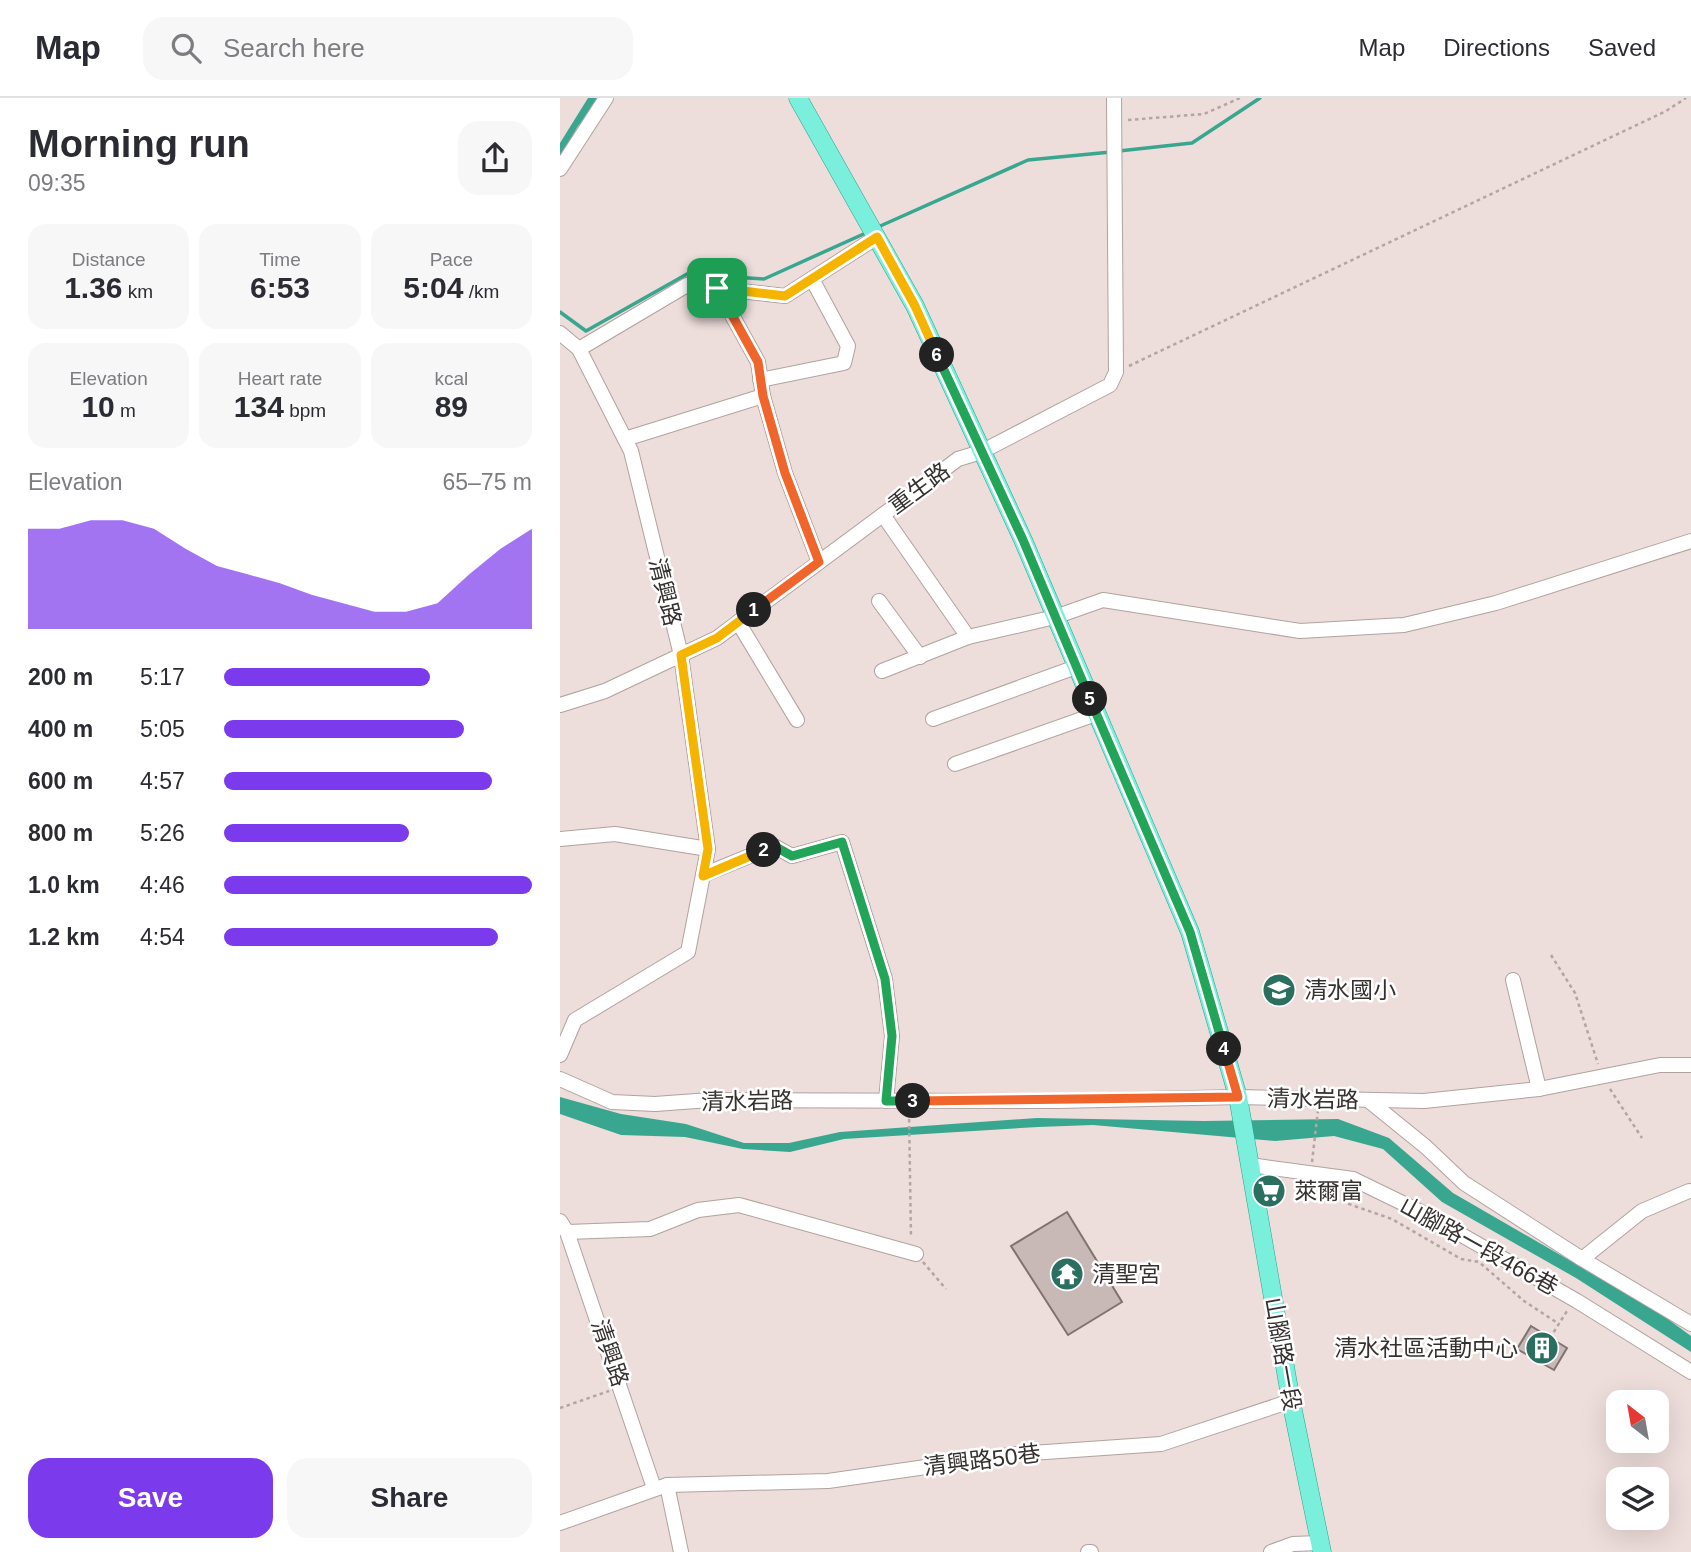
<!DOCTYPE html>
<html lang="en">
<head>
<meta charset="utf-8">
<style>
  :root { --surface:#fff; --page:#f7f7f7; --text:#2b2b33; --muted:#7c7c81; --line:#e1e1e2; --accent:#7c3aed }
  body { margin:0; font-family:Helvetica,"Noto Sans TC",sans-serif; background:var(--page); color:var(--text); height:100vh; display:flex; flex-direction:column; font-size:26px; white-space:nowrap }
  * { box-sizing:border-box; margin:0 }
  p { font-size:23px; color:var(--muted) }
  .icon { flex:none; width:38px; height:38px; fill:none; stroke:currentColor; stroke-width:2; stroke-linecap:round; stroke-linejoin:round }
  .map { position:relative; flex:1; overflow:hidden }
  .drawer { display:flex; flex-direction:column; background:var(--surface); width:560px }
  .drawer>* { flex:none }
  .needle { width:46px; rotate:329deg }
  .controls { position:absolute; left:1046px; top:1292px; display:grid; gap:14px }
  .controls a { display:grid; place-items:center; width:63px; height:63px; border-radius:14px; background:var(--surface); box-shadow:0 7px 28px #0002; font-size:35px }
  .pin { position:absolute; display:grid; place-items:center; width:60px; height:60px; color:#fff; margin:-30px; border-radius:14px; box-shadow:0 4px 10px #0006 }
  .km { position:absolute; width:35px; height:35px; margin:-18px; border-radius:50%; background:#222; color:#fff; font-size:19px; line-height:35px; text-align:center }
  .round { display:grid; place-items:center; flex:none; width:74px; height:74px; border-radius:21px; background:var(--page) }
  .summary { display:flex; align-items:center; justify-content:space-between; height:119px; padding:0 28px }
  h1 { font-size:38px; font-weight:600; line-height:52px }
  .metrics { display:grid; grid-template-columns:repeat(3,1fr); gap:10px; height:119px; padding:7px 28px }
  .metrics div { display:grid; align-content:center; border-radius:18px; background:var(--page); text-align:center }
  .metrics b { font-size:30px; font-weight:600 }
  .metrics small { font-size:19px; font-weight:400 }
  .metrics p { font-size:19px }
  .chart { height:196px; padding:14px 28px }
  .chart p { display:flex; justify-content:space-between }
  .chart svg { width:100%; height:126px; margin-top:7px; fill:var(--accent); opacity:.7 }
  .action { display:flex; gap:14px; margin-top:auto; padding:14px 28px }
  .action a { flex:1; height:80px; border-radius:21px; background:var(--accent); color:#fff; font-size:28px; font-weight:600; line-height:80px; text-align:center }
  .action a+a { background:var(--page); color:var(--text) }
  ul { padding:0 28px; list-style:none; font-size:23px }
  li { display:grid; grid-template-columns:112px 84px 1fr; align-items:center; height:52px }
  li i { height:18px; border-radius:9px; background:var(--accent) }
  header { display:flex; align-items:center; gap:42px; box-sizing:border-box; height:98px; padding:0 35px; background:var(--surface); border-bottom:2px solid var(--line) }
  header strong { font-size:33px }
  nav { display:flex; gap:38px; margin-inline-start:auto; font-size:24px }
  .search { width:490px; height:63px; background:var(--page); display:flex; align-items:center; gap:18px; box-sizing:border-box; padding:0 24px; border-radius:21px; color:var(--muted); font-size:26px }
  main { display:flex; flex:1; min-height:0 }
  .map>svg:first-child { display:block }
</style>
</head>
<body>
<header>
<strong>Map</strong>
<div class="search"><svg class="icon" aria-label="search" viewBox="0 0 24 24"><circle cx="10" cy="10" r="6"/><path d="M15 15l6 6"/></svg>Search here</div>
<nav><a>Map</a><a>Directions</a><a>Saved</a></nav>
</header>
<main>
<section class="drawer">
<div class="summary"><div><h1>Morning run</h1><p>09:35</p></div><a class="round"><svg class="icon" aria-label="share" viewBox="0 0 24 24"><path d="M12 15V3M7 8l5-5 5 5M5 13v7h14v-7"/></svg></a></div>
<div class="metrics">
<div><p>Distance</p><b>1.36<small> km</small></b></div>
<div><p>Time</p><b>6:53</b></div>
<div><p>Pace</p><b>5:04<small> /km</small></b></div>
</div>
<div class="metrics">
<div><p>Elevation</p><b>10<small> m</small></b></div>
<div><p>Heart rate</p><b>134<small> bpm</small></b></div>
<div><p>kcal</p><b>89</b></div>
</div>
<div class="chart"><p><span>Elevation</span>65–75 m</p>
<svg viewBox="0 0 160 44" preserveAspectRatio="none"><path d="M0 44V9L10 9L20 6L30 6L40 9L50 16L60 22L70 25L80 28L90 32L100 35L110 38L120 38L130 35L140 25L150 16L160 9V44z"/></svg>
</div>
<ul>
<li><b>200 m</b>5:17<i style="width:67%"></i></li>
<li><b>400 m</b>5:05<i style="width:78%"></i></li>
<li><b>600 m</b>4:57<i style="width:87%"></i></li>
<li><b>800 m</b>5:26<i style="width:60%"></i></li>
<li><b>1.0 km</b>4:46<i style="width:100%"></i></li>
<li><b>1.2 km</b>4:54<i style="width:89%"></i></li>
</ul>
<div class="action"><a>Save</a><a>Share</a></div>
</section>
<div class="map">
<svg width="1131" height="1454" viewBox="0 0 1131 1454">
  <rect width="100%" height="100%" fill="#eddddb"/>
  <g fill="#39a690">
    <polygon points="28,0 44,0 18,28 0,59 0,45"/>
    <polygon points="0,999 61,1016 126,1026 184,1045 229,1045 280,1034 477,1020 644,1023 778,1021 829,1040 893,1095 1094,1211 1131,1238 1131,1254 1016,1180 882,1104 823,1051 774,1038 715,1043 533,1027 478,1029 284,1041 230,1054 183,1051 125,1039 61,1037 0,1016"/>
  </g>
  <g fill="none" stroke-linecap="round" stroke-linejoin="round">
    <g stroke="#39a690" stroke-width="3.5">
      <polyline points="559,53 632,45 700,0"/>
      <polyline points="318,129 468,62 551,54"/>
      <polyline points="0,214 26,233 127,176 204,181 308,134"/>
    </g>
  </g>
  <g fill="#c8b9b7" stroke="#807271" stroke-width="2">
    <polygon points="507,1114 562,1204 508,1237 451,1148"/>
    <polygon points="971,1228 1007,1250 994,1272 957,1251"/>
  </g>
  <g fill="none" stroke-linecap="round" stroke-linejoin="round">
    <defs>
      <g id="minor">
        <polyline points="0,71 46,0"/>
        <polyline points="157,190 198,264 203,298 225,375 259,464"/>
        <polyline points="0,235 19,251 71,353 121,557 148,751 128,854 15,922 0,957"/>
        <polyline points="19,251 127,187 225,198 317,139"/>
        <polyline points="200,282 284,265 288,248 252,181"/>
        <polyline points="65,341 203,298"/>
        <polyline points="323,417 408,539"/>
        <polyline points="319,503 360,559"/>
        <polyline points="178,524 237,622"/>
        <polyline points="322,573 408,539 495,519 543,502 740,533 844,527 936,505 1131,443"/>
        <polyline points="0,607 45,593 157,540 398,361 421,354 550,287 556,274 554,0"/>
        <polyline points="373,621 516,569"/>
        <polyline points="395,666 536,616"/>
        <polyline points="0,741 55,736 148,751"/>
        <polyline points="143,777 214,748 232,758 282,744 325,881 332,938 326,1003"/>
        <polyline points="953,882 979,991"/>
        <polyline points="0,981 52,1004 95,1006 150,1002 498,1003 678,999 864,1003 979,991 1100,967 1131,967"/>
        <polyline points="808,1002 866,1049 904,1085 1022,1161 1131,1226"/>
        <polyline points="690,1067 793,1081 865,1116 1017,1203 1131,1274"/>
        <polyline points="0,1123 7,1134 94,1390"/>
        <polyline points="7,1134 90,1131 138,1112 179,1107 356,1156"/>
        <polyline points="1022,1161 1082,1113 1129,1093"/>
        <polyline points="107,1387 121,1454"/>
        <polyline points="0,1425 107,1387 268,1383 457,1356 601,1346 731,1303"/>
        <polyline points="528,1454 531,1454"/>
        <polyline points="711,1454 733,1446 760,1445"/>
      </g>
      <polyline id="major" points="238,0 355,208 463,442 630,834 678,999 731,1303 762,1454"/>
    </defs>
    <use href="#minor" stroke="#b1a2a0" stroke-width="16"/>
    <use href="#major" stroke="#28a590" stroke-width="19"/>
    <g stroke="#b2a5a4" stroke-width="2.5" stroke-dasharray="3.5 3.5" stroke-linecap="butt">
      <polyline points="568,22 644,16 680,0"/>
      <polyline points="569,268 1106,13 1126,0"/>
      <polyline points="991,857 1015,895 1038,966"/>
      <polyline points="1050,991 1082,1040"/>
      <polyline points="349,1014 351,1140"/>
      <polyline points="752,1064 758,1012"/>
      <polyline points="757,1090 783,1104 832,1121 901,1161 919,1164 964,1203 999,1226"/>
      <polyline points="363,1164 386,1191"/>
      <polyline points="990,1240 1007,1213"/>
      <polyline points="0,1310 49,1293"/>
    </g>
    <use href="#minor" stroke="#fff" stroke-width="14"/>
    <use href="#major" stroke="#79efdc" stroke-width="18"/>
  </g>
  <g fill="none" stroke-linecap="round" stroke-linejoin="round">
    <defs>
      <polyline id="split-1" points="157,190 198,264 203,298 225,375 259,464 194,512"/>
      <polyline id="split-2" points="194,512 157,540 121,557 148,751 143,778 204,752"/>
      <polyline id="split-3" points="204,752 214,748 232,758 282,744 325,881 332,938 326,1003 353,1003"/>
      <polyline id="split-4" points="353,1003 678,999 664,951"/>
      <polyline id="split-5" points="530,601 630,834 664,951"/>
      <polyline id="split-6" points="377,257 463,442 530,601"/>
      <polyline id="split-7" points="157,190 225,198 317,139 355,208 377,257"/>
    </defs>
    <use href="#split-1" stroke="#fff" stroke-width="14"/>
    <use href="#split-2" stroke="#fff" stroke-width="14"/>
    <use href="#split-3" stroke="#fff" stroke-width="14"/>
    <use href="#split-4" stroke="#fff" stroke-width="14"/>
    <use href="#split-5" stroke="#fff" stroke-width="14"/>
    <use href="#split-6" stroke="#fff" stroke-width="14"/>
    <use href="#split-7" stroke="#fff" stroke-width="14"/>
    <use href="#split-1" stroke="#f0652b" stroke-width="9"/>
    <use href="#split-2" stroke="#f5b400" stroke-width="9"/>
    <use href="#split-3" stroke="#22a559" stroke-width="9"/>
    <use href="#split-4" stroke="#f0652b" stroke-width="9"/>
    <use href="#split-5" stroke="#22a559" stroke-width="9"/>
    <use href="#split-6" stroke="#22a559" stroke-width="9"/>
    <use href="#split-7" stroke="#f5b400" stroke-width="9"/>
  </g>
  <defs>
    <symbol id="school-disc" viewBox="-11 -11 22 22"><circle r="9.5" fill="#2b6f61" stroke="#fff"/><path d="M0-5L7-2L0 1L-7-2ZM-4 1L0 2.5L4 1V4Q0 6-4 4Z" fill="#fff"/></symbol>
    <symbol id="supermarket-disc" viewBox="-11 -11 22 22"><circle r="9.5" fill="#2b6f61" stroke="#fff"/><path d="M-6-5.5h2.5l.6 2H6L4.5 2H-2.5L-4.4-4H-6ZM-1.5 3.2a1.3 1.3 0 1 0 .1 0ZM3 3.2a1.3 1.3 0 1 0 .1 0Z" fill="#fff"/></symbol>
    <symbol id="temple-disc" viewBox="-11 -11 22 22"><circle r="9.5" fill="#2b6f61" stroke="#fff"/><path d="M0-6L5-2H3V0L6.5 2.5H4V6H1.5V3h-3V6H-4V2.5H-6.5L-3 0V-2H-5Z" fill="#fff"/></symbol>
    <symbol id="building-disc" viewBox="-11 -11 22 22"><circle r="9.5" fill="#2b6f61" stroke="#fff"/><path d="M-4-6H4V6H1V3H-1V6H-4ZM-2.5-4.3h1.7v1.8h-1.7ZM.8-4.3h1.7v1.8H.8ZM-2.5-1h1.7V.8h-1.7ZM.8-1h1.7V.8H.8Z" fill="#fff"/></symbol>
  </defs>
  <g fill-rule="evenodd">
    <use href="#school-disc" x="700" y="873" width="38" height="38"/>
    <use href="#supermarket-disc" x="690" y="1074" width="38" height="38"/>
    <use href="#temple-disc" x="488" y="1157" width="38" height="38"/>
    <use href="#building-disc" x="963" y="1231" width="38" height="38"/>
  </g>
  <g text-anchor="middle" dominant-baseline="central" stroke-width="5" stroke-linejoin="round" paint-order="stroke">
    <g font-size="23" fill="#363030" stroke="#fff">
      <text transform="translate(359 390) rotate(-36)">重生路</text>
      <text transform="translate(105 494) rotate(76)">清興路</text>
      <text transform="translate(753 1001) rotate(1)">清水岩路</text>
      <text transform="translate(187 1003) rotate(-1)">清水岩路</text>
      <text transform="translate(919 1148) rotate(29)">山腳路一段466巷</text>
      <text transform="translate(50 1255) rotate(71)">清興路</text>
      <text transform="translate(723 1256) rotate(80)">山腳路一段</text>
      <text transform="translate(422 1362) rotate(-7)">清興路50巷</text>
    </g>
    <g font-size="23" fill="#363030" stroke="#fff" text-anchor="start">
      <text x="744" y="892">清水國小</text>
      <text x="734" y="1093">萊爾富</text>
      <text x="532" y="1176">清聖宮</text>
      <text x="958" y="1250" text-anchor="end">清水社區活動中心</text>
    </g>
  </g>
</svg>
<div class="controls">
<a><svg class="needle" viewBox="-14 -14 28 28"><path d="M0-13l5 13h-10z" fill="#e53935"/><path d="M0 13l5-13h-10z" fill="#7c7c81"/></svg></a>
<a><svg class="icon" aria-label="layers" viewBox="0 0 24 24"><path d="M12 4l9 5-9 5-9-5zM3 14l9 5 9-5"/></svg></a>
</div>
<div class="pin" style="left:157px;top:190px;background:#1e9e55"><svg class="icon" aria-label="arrive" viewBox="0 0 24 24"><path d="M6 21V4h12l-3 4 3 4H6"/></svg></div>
<b class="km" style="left:194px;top:512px">1</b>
<b class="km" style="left:204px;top:752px">2</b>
<b class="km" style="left:353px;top:1003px">3</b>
<b class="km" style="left:664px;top:951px">4</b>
<b class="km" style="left:530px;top:601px">5</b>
<b class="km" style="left:377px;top:257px">6</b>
</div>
</main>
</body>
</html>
